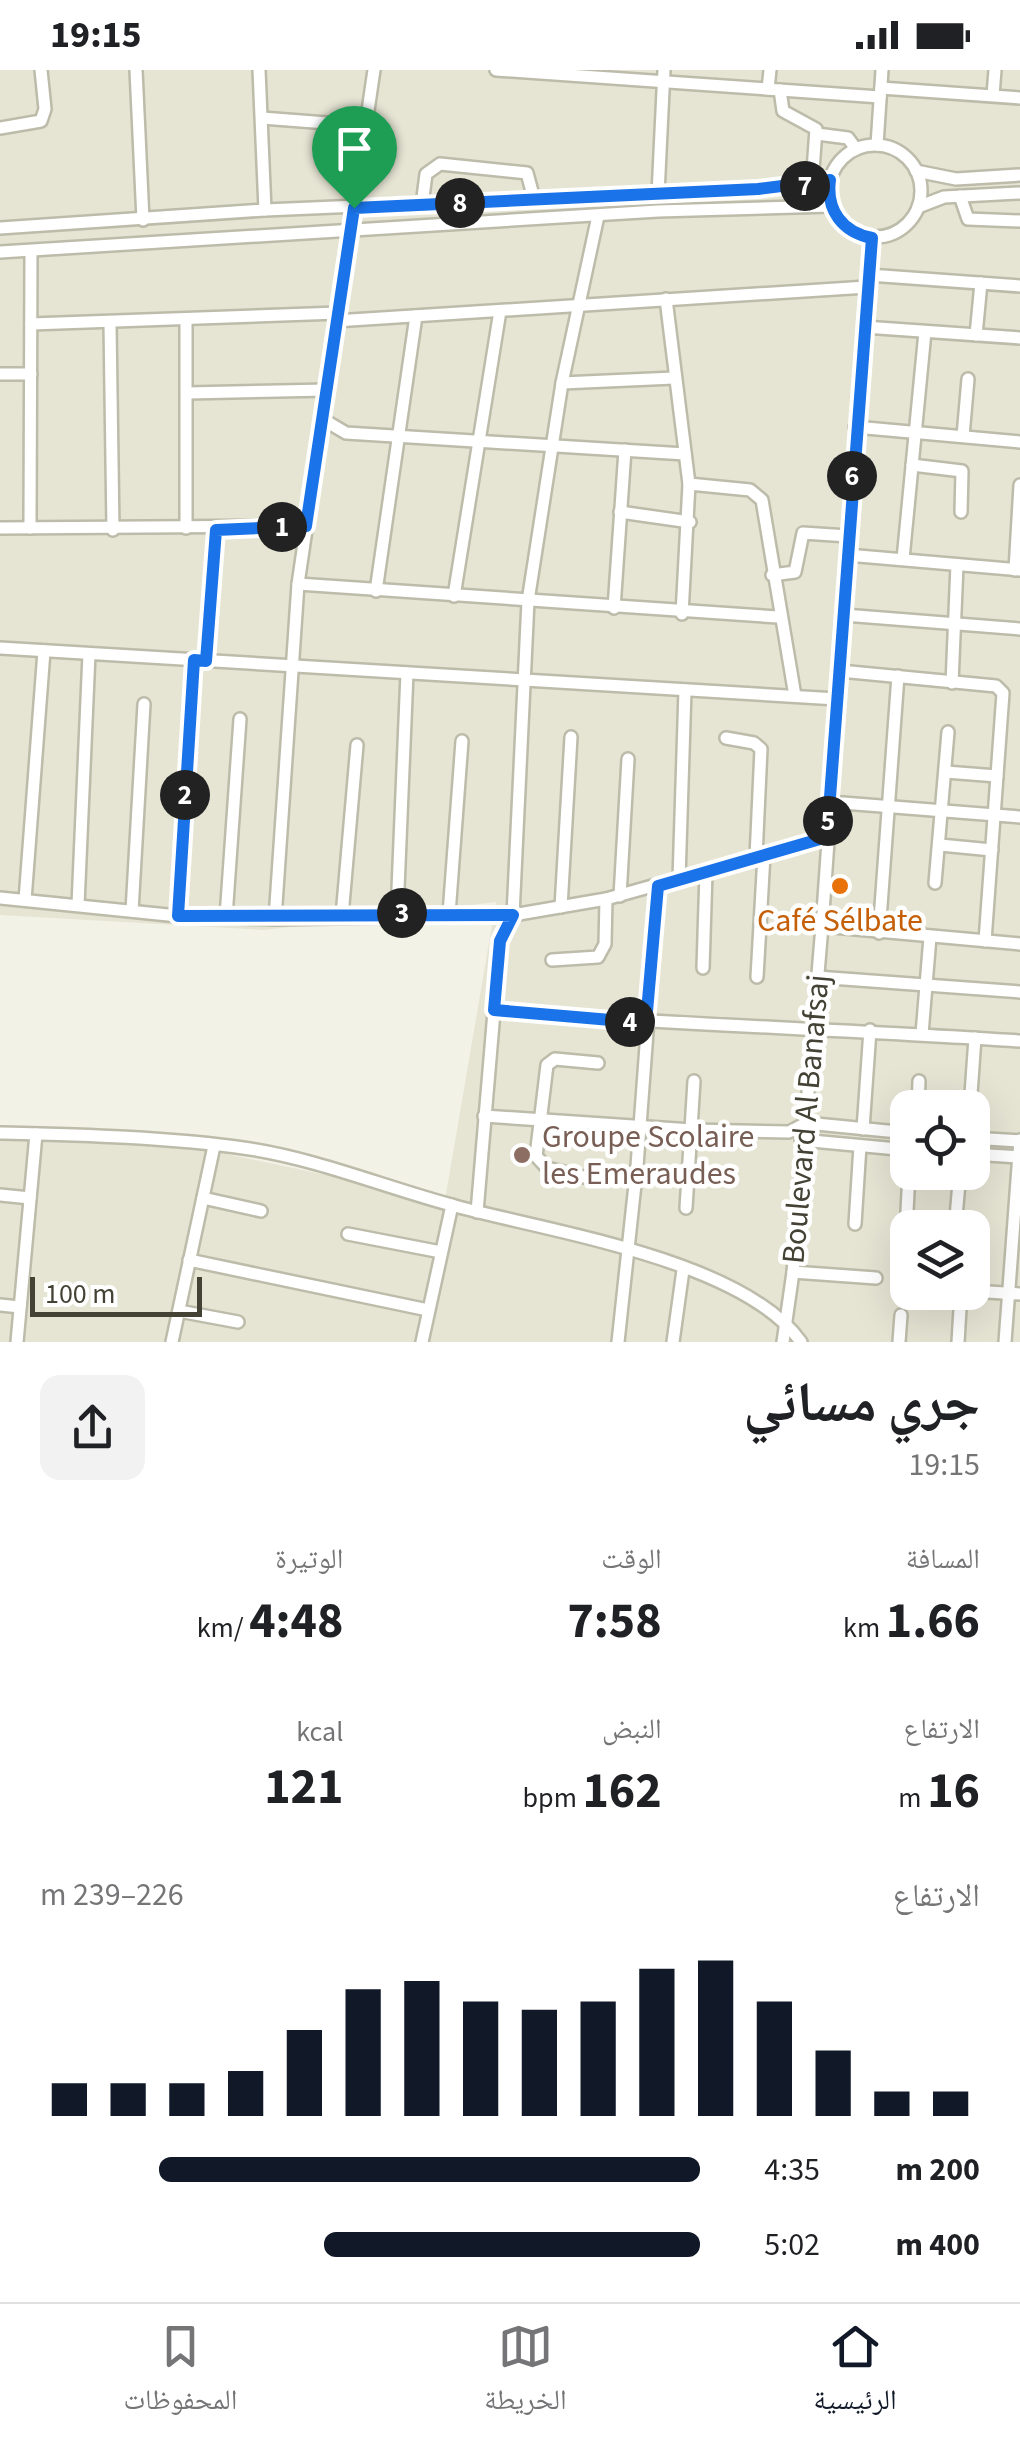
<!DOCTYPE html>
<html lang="ar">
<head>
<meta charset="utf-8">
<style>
  :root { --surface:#fff; --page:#f2f2f2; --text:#202124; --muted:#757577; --line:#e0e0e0; --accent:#111827 }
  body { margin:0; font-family:"Source Sans 3","Noto Naskh Arabic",sans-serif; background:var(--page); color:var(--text); direction:rtl; height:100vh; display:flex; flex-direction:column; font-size:38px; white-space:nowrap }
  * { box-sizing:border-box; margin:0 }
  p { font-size:32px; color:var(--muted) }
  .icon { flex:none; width:55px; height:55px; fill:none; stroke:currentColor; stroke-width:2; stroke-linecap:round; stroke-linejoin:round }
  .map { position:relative; height:1272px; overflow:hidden; direction:ltr }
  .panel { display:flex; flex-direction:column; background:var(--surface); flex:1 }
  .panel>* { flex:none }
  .tools { position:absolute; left:890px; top:1020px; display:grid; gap:20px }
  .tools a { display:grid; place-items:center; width:100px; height:100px; border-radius:20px; background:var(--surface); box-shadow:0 10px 40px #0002; font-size:50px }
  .scale { position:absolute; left:30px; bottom:25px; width:172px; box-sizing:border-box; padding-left:10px; border:5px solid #444235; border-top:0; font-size:28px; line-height:35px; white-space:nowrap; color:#444235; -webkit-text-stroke:8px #fff; paint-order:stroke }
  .pin { position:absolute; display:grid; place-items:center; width:85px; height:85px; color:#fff; margin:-102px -42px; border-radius:50% 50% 50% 0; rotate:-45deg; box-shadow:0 0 10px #0007 }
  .pin .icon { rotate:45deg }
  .km { position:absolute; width:50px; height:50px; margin:-25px; border-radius:50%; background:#222; color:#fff; font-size:28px; line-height:50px; text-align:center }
  .round { display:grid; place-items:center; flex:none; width:105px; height:105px; border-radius:20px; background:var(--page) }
  .head { display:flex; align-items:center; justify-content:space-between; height:170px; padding:0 40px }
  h1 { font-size:55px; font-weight:700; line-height:75px }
  .stats { display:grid; grid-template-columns:repeat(3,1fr); gap:15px; height:170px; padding:10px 40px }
  .stats div { display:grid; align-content:center }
  .stats b { font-size:50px; font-weight:700 }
  .stats small { font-size:28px; font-weight:400 }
  .stats p { font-size:28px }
  .chart { height:280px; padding:20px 40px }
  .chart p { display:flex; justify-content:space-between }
  .chart svg { width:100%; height:180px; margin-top:10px; stroke:var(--accent); stroke-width:6 }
  ul { padding:0 40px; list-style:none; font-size:32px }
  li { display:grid; grid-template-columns:160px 120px 1fr; align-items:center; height:75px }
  li i { height:25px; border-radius:12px; background:var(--accent) }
  .status { display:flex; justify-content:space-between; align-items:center; height:70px; padding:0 50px; background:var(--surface); direction:ltr }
  .status svg { height:28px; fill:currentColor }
  .menu { display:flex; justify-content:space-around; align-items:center; height:140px; border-top:2px solid var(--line); background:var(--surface); font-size:28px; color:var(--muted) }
  .menu a { display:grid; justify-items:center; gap:5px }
  .menu .current { color:var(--accent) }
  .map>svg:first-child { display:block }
</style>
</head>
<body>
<div class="status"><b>19:15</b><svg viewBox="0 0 49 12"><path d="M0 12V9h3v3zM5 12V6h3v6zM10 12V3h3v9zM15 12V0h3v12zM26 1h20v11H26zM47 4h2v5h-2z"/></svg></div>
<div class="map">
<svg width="1020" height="1272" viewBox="0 0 1020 1272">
  <rect width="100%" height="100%" fill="#f2f2e6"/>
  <path fill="#e6e5d4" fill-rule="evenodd" d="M0,0H1020V1272H0V1062L193,1077L445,1130L496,832L264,860L0,845ZM908,1038H972V1102H908ZM908,1158H972V1222H908Z"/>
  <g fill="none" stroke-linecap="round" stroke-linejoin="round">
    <defs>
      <g id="minor">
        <polyline points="136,0 143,150"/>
        <polyline points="259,0 265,140"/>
        <polyline points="496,0 880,27"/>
        <polyline points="881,18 1020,28"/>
        <polyline points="768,19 770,0"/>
        <polyline points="780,20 783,41 816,59 812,114"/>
        <polyline points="993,25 995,0"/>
        <polyline points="262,48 366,56"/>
        <polyline points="0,58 41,51 45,39 41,0"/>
        <polyline points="817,64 848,68 856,79"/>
        <polyline points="877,75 882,0"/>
        <circle cx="875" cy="121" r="46"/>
        <polyline points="916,101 956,109 1020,105"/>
        <polyline points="658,124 664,0"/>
        <polyline points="960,126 968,149 1020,151"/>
        <polyline points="422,135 426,104 440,94 527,103 534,129"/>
        <polyline points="918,137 944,127 1020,123"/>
        <polyline points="0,158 265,140 758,119 830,110"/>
        <polyline points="0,182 658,141 831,136"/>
        <polyline points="869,205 1020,216"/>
        <polyline points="666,229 689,414 682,544"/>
        <polyline points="335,251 867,217"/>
        <polyline points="186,252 186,458"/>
        <polyline points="31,254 338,243"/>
        <polyline points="110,254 113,460"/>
        <polyline points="864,257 1020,268"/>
        <polyline points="976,265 981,213"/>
        <polyline points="0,304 31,304"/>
        <polyline points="562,313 674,308"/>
        <polyline points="187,323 327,320"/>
        <polyline points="324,350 346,363 685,384"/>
        <polyline points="855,357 1020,372"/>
        <polyline points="963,366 968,309"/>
        <polyline points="912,395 962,401 961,442"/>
        <polyline points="689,414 750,420 762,430 795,626"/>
        <polyline points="620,442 690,452"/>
        <polyline points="0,458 306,456"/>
        <polyline points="30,458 31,181"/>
        <polyline points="847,485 1020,500"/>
        <polyline points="903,489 925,262"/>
        <polyline points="1015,500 1020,415"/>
        <polyline points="772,505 795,502 803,463 848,466"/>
        <polyline points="298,514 778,547"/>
        <polyline points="376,521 416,246"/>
        <polyline points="454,526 500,241"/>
        <polyline points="614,538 625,380"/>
        <polyline points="844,545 1020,559"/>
        <polyline points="0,578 837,629"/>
        <polyline points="206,591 216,460"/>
        <polyline points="840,601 996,616 1003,623 985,871"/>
        <polyline points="952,613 957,495"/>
        <polyline points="726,668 754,673 761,679 756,787"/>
        <polyline points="946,702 997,706"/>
        <polyline points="830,732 1020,747"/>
        <polyline points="940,775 992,780"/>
        <polyline points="679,809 685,620"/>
        <polyline points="935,813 948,662"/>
        <polyline points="620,826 628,689"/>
        <polyline points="0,828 178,846 275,849 513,845 528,531 562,313 598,146"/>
        <polyline points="25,830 44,581"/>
        <polyline points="78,835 89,584"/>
        <polyline points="561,837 571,667"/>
        <polyline points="132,841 144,634"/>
        <polyline points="397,843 407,603"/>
        <polyline points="449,844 462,671"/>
        <polyline points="178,846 194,590"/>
        <polyline points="342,846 357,675"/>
        <polyline points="226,847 240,649"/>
        <polyline points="275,849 298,514 374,0"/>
        <polyline points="822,856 1020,874"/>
        <polyline points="879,863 898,606"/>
        <polyline points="552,890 598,887 605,874 606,829"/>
        <polyline points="703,898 706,802"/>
        <polyline points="757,907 764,785"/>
        <polyline points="817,907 1020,922"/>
        <path d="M494,940C669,955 845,959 1020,971"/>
        <polyline points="922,964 930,867"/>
        <polyline points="918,1038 919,1011"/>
        <polyline points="970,1038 975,968"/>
        <polyline points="484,1046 692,1060 789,1062 806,1053 908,1063"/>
        <polyline points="863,1059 870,960"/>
        <path d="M0,1063C82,1065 168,1067 250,1079C320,1090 387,1118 455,1136C551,1162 743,1190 801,1272"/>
        <polyline points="972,1068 1020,1071"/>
        <polyline points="801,1070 908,1080"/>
        <polyline points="972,1084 1020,1087"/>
        <polyline points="588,1108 547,1098 536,1086 547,995 555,989 598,993"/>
        <polyline points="0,1125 30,1128"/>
        <polyline points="203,1128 261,1141"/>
        <polyline points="686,1138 694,1011"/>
        <polyline points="477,1142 500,871 513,845 606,829 827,767"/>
        <polyline points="855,1154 860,1076"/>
        <polyline points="955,1158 960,1102"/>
        <polyline points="348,1164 441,1182"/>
        <polyline points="905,1181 909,1102"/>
        <polyline points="189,1190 428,1240"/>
        <polyline points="793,1202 876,1208"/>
        <polyline points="972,1221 1020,1224"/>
        <polyline points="0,1235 20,1237"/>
        <polyline points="179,1241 238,1252"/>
        <polyline points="17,1272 36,1064"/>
        <polyline points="172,1272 214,1076"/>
        <polyline points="422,1272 452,1135"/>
        <polyline points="618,1272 637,1096 658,816"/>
        <polyline points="673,1272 683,1200"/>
        <polyline points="783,1272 793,1202 822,856 871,167"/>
        <polyline points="899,1272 901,1245"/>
        <polyline points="958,1272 961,1222"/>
        <polyline points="1005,1272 1020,1070"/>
      </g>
    </defs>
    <use href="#minor" stroke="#bdbba9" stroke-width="16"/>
    <use href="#minor" stroke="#fff" stroke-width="11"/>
  </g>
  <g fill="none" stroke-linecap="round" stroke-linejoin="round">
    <defs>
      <path id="route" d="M830,110C826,140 842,162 872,168L827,767L658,816L646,953L494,940L500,871L513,845L178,846L194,590L206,591L216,460L306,456L354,138L758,119Z"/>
    </defs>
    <use href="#route" stroke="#fff" stroke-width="20"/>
    <use href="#route" stroke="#1a73e8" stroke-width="12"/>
  </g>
  <circle fill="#e8710a" stroke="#fff" stroke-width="4" cx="840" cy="816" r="10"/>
  <circle fill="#8d6e63" stroke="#fff" stroke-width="4" cx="522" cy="1085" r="10"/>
  <g text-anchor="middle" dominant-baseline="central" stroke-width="9" stroke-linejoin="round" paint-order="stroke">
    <g font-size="32" fill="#c56008" stroke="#fff">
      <text x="840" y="851">Café Sélbate</text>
    </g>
    <g font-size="32" fill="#444235" stroke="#fff">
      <text transform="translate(806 1049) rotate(-85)">Boulevard Al Banafsaj</text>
    </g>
    <g font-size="32" fill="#785e54" stroke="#fff" text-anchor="start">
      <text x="542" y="1067">Groupe Scolaire<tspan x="542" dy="37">les Emeraudes</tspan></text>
    </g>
  </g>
</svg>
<div class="tools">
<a><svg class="icon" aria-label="locate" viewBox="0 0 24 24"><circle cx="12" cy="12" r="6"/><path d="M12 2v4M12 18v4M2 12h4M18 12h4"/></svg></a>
<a><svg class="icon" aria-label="layers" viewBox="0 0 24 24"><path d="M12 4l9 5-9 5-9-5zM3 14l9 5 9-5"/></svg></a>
</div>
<div class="scale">100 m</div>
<div class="pin" style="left:354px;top:138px;background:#1e9e55"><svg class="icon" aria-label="arrive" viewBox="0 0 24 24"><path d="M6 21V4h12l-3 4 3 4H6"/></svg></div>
<b class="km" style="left:282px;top:457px">1</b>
<b class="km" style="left:185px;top:725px">2</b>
<b class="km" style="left:402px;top:843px">3</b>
<b class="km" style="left:630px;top:952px">4</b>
<b class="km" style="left:828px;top:751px">5</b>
<b class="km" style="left:852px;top:406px">6</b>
<b class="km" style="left:805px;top:116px">7</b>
<b class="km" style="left:460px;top:133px">8</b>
</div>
<section class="panel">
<div class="head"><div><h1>جري مسائي</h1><p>19:15</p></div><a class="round"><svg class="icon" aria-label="share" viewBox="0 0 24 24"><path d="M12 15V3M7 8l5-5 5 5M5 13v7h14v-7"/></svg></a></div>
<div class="stats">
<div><p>المسافة</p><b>1.66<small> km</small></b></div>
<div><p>الوقت</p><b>7:58</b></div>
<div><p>الوتيرة</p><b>4:48<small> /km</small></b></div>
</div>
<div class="stats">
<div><p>الارتفاع</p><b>16<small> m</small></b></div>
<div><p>النبض</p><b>162<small> bpm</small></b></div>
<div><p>kcal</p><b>121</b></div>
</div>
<div class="chart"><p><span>الارتفاع</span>226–239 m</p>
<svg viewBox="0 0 160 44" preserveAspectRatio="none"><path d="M5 44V36M15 44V36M25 44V36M35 44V33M45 44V23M55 44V13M65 44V11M75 44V16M85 44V18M95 44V16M105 44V8M115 44V6M125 44V16M135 44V28M145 44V38M155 44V38"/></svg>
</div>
<ul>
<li><b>200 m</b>4:35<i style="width:82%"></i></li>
<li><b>400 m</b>5:02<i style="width:57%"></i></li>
</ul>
</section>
<nav class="menu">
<a class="current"><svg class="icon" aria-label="home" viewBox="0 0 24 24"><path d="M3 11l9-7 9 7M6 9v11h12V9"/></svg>الرئيسية</a>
<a><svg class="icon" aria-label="map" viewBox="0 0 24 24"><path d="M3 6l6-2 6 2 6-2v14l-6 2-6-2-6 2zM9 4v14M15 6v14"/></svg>الخريطة</a>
<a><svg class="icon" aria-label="saved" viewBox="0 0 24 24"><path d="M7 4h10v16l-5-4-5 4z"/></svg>المحفوظات</a>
</nav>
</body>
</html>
